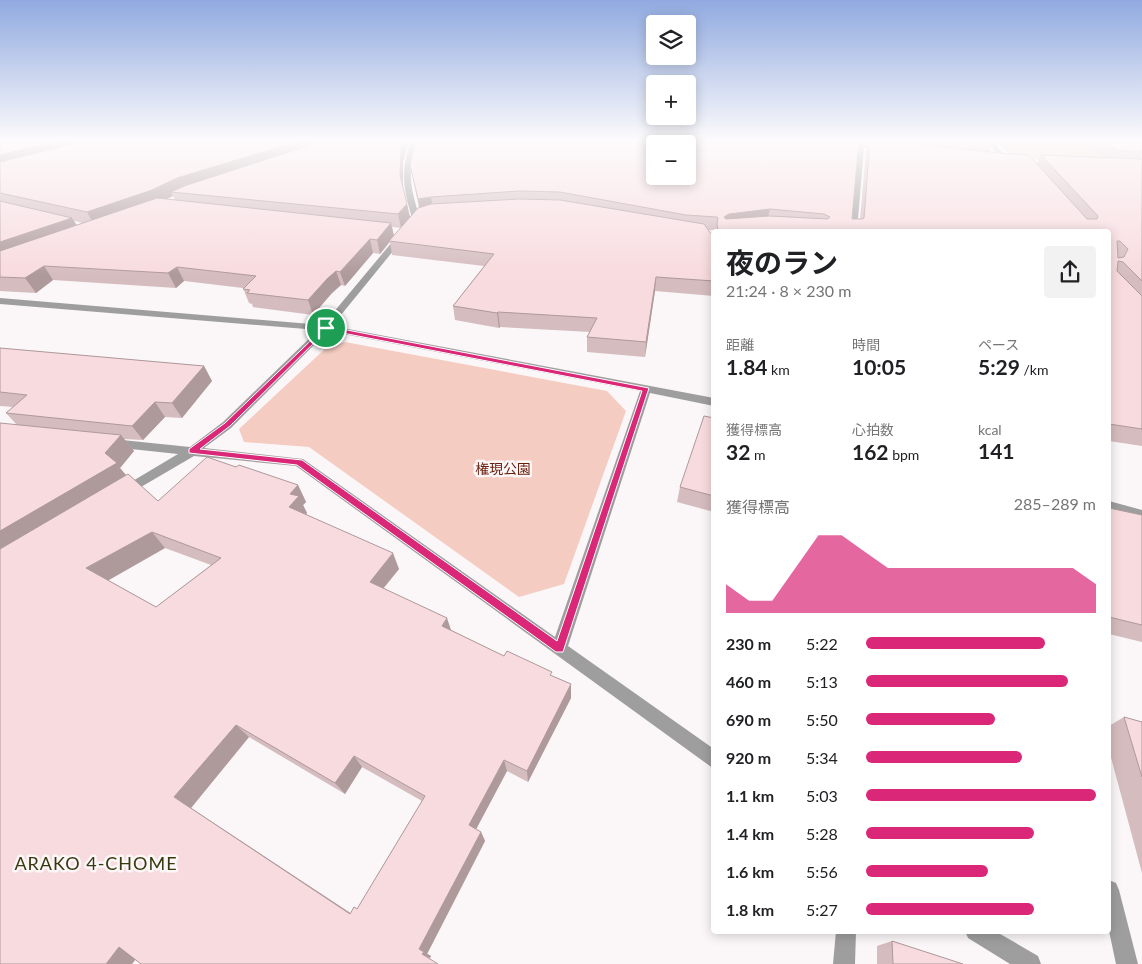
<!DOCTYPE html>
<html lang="ja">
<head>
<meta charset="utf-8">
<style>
  :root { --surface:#fff; --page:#f2f2f2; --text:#202124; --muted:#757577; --accent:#db2777 }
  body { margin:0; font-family:Lato,"Noto Sans JP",sans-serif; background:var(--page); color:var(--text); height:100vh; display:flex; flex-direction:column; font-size:19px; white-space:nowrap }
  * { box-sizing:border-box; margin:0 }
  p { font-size:16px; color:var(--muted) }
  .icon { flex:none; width:28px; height:28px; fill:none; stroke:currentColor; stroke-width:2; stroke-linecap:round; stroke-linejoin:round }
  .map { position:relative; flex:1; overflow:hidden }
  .details { position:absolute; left:711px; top:229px; width:400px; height:705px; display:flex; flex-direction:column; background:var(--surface); border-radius:5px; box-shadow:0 2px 12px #0003 }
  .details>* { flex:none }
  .fabs { position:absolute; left:646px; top:15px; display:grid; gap:10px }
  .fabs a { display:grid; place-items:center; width:50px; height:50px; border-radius:5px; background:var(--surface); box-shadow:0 2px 12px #0003; font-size:25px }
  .pin { position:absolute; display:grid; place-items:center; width:42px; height:42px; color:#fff; margin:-21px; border:2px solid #fff; border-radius:50%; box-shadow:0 1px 5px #0007 }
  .round { display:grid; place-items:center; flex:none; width:52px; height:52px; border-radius:5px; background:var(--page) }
  .summary { display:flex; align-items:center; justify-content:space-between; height:85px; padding:0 15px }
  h1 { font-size:28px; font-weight:700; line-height:38px }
  .figures { display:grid; grid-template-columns:repeat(3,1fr); gap:8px; height:85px; padding:5px 15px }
  .figures div { display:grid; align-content:center }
  .figures b { font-size:21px; font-weight:700 }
  .figures small { font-size:14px; font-weight:400 }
  .figures p { font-size:14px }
  .chart { height:140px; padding:10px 15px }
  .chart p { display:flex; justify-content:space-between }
  .chart svg { width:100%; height:90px; margin-top:5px; fill:var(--accent); opacity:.7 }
  ul { padding:0 15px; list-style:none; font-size:16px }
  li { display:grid; grid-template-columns:80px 60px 1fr; align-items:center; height:38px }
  li i { height:12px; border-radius:6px; background:var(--accent) }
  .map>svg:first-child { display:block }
</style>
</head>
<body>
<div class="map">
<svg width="1142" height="964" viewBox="0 0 1142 964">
  <rect width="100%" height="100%" fill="#fbf6f8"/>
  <g fill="#f5ccc1">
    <polygon points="998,141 1074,141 1142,164 1012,158"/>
    <polygon points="345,342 607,391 626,411 564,584 519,597 309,447 244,442 239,429 327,347"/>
  </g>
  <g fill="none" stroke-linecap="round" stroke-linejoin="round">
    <g fill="#9f9e9f" fill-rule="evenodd">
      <path d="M411,141H417C407,172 410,187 420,218L332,326L714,398V406L650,393L568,646L714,749V769L296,466L194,456L129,494H121L119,491L121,488L178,454L112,447L106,443L108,440L112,439L190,447L223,422L318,330L0,304V298L323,325L412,218C403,187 400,172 411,141ZM328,331L640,391L555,637L303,459L204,448L231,428Z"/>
      <polygon points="827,141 842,141 885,148 882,150 864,148 857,231 849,231 858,147"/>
      <polygon points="987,141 993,141 1009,161 1009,163 1005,163"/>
      <polygon points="1109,501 1142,510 1142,520 1109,511"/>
      <polygon points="1109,880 1116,883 1119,890 1138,964 1116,964 1109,931"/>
      <polygon points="836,931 856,931 855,964 833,964"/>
      <polygon points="965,931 995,931 1038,956 1041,964 1010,964 968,938"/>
    </g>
  </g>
  <g fill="#d5bcbf" fill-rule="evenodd">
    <path d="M0,141H409L403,162V186L410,217L419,208L410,165L415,141H992L993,143L989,152L1037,164L1041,155L1102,157L1079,141H1142V446L1109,441V231H715L714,230H708L714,238V296L655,291L645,357L587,352V337L590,332L500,327L499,328L455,320L453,306L484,266L392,255L390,242L380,254L373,253L345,286L341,285L332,293L313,315L253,307L252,304L249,303L243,288L184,281L176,288L53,280L36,293L0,291ZM859,142L868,143L866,150L860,219H852ZM173,196L175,200L167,199ZM74,221L79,222L82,223L77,225ZM392,227L401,228L394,236Z"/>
    <path d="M0,348L204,366L212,381L182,418L165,417L143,440L124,439L134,451L120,468L126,475L158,501L236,467L298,485L306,502L303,505L307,513L306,514L399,569L384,588L451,630L504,656L571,684V698L528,782L507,771L476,829L481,832L485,841L427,954L431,956L430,958L135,960L132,964H0L16,424L6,413L14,407L0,406ZM165,548L211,565L156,607L108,580ZM249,737L345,794L362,767L422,801L357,909L351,914L191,808Z"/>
    <polygon points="714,418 714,512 677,502 680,487"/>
    <polygon points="1109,508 1142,515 1142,642 1109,634"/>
    <polygon points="1124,717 1142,722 1142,873 1109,750 1109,726"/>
    <polygon points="892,941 963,964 877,964 877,946"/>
  </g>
  <g fill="#ae999b">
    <polygon points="58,141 113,141 0,169 0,155"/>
    <polygon points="299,141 342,141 171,192 173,196 158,203 95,226 87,212 177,178"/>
    <polygon points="403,141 409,141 403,162 403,188 400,175 401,149"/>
    <polygon points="431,197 433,210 420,213 418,199"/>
    <polygon points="407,204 410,218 401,228 398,214"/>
    <polygon points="770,209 767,222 727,227 724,217 729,214"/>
    <polygon points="72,218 80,231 0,259 0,242"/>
    <polygon points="391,223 394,236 380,254 377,240"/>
    <polygon points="370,239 373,253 345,286 340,272"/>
    <polygon points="44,266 53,280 36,293 25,278"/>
    <polygon points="177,267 184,281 176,288 168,273"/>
    <polygon points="336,271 341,285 332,293 313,315 308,300 327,279"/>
    <polygon points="656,277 655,291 645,357 646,342"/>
    <polygon points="498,312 500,327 499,328 497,313"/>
    <polygon points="204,366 212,381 182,418 172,403"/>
    <polygon points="155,402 165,417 143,440 132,426"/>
    <polygon points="121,435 134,451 120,468 130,480 0,558 0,531 105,453"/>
    <polygon points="298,485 306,502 303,505 307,513 298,523 289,507 290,494"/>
    <polygon points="152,532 165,548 102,584 86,568"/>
    <polygon points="393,553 399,569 376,597 370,582"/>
    <polygon points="447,618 452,633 442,626"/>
    <polygon points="571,684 571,698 528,782 527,771"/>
    <polygon points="236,725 249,737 191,808 361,920 350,914 174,797"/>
    <polygon points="354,756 362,767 345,794 335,783"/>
    <polygon points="504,760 507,771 473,835 469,825"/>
    <polygon points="481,832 485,841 427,954 419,949"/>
    <polygon points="119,947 141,952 132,964 106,964"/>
    <polygon points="424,952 431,956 430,958 422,954"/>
  </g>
  <g fill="#f8dbde" stroke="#ae999b" fill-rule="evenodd">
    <polygon points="0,141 58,141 0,155"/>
    <polygon points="85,141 299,141 177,178 152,190 87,212 0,193 0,162"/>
    <polygon points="323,141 403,141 401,149 400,175 407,204 398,214 171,192 184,186"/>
    <path d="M415,141H859L852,219H862L864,218L870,141H894L1000,153L1029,155L1087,219H1097L1098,216L1041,155L1142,159V281L1123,262L1118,261L1117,271L1142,296V429L1109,424V231H718L717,224L718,218L717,217L686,215L560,192L519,191L431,197L418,199L410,165ZM655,144H688V176H655ZM770,209L824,214L830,217L828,219L770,216L726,219L724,217L729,214ZM1117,241H1120L1128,249L1124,257L1118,258Z"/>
    <polygon points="970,141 992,141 993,143"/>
    <polygon points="1103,141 1142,141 1142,152 1117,150"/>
    <polygon points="157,198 391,223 377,240 370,239 340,272 336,271 327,279 308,300 247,293 250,290 243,289 256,276 177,267 168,273 44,266 25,278 0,277 0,251"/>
    <polygon points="519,199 560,200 704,224 714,238 714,281 656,277 646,342 587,337 597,318 498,312 497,313 453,306 494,254 389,241 418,208 431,204"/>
    <polygon points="0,201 72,218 0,242"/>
    <polygon points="0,348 204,366 172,403 155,402 132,426 6,413 27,395 0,392"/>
    <polygon points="704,416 714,418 714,496 680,487"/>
    <polygon points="0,423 121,435 105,453 117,463 0,531"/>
    <path d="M207,457L236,467L239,465L298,485L290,494L299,496L289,507L393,553L370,582L447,618L442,626L504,656L507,651L552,672L550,675L571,684L527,771L504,760L469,825L481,832L419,949L424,952L422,954L438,964H141L119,947L106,964H0V549L128,474L158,501ZM152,532L221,558L156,607L86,568ZM236,725L335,783L354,756L425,796L357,909L354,907L350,914L174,797Z"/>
    <polygon points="1109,508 1142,515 1142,625 1109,617"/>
    <polygon points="1124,717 1142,722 1142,777"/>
    <polygon points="892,941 963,964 893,964"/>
  </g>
  <linearGradient id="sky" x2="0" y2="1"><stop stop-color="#90aae0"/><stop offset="0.51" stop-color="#fdfbfc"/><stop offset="1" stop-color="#fdfbfc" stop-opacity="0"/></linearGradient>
  <rect width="1142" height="276" fill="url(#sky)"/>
  <path fill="#db2777" stroke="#fff" fill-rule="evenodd" d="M326,326L649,388L563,652H556L297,465L189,453V449L225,423ZM327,330L642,391L557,641L302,460L200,449L230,426Z"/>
  <g text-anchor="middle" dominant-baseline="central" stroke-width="5" stroke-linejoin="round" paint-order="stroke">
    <g font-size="14" fill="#6a1f0b" stroke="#fbf6f8">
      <text x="503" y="468">権現公園</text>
    </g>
    <g font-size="18" letter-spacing="1" fill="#39380e" stroke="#fbf6f8">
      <text x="96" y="863">ARAKO 4-CHOME</text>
    </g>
  </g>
</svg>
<div class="fabs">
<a><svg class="icon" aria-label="layers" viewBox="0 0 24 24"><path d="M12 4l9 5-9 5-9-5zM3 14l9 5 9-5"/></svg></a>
<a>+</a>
<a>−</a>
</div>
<div class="pin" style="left:326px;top:328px;background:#1e9e55"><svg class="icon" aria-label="arrive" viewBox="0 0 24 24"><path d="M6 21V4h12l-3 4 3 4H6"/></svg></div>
<section class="details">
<div class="summary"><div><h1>夜のラン</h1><p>21:24 · 8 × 230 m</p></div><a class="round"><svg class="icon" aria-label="share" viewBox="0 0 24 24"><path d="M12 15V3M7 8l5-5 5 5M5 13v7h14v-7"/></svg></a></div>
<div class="figures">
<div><p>距離</p><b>1.84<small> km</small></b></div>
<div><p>時間</p><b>10:05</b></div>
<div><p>ペース</p><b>5:29<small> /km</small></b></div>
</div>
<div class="figures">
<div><p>獲得標高</p><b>32<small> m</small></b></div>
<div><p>心拍数</p><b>162<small> bpm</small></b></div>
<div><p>kcal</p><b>141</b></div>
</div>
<div class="chart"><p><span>獲得標高</span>285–289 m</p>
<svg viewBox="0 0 160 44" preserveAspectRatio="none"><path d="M0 44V30L10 38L20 38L30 22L40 6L50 6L60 14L70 22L80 22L90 22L100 22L110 22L120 22L130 22L140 22L150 22L160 30V44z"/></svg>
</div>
<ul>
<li><b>230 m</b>5:22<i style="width:78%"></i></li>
<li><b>460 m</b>5:13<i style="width:88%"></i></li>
<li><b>690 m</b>5:50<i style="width:56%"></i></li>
<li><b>920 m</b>5:34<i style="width:68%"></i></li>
<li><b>1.1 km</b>5:03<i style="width:100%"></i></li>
<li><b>1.4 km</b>5:28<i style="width:73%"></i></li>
<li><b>1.6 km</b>5:56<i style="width:53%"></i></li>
<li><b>1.8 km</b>5:27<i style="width:73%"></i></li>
</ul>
</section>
</div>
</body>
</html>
